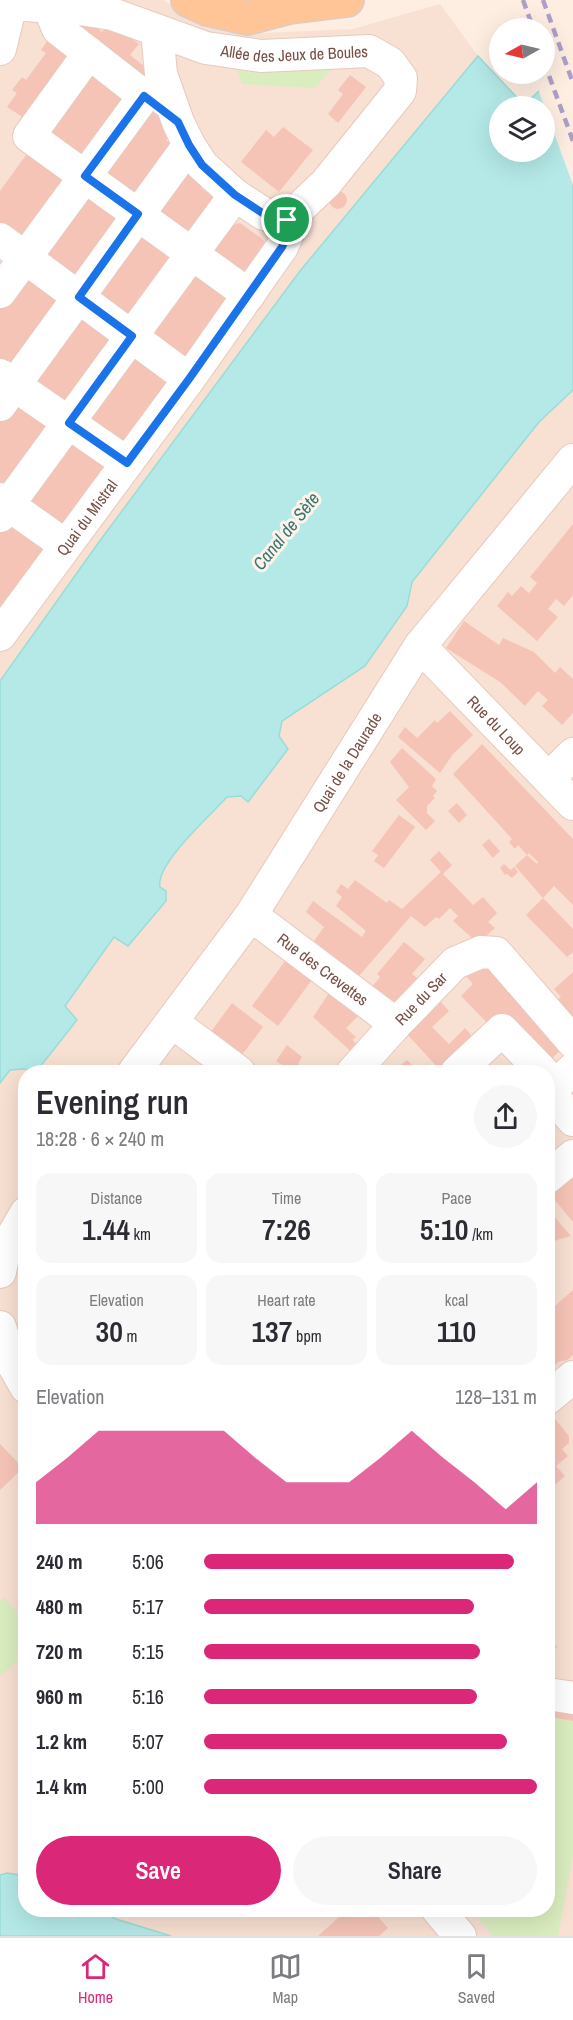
<!DOCTYPE html>
<html lang="en">
<head>
<meta charset="utf-8">
<style>
  :root { --surface:#fff; --page:#f7f7f7; --text:#2b2b33; --muted:#7c7c81; --line:#e1e1e2; --accent:#db2777 }
  body { margin:0; font-family:"Archivo Narrow",sans-serif; background:var(--page); color:var(--text); height:100vh; display:flex; flex-direction:column; font-size:22px; white-space:nowrap }
  * { box-sizing:border-box; margin:0 }
  p { font-size:20px; color:var(--muted) }
  .icon { flex:none; width:33px; height:33px; fill:none; stroke:currentColor; stroke-width:2; stroke-linecap:round; stroke-linejoin:round }
  .map { position:relative; flex:1; overflow:hidden }
  .side { position:absolute; left:18px; top:1065px; width:537px; height:852px; display:flex; flex-direction:column; background:var(--surface); border-radius:24px; box-shadow:0 6px 24px #0002 }
  .side>* { flex:none }
  .needle { width:39px; rotate:262deg }
  .fabs { position:absolute; left:489px; top:18px; display:grid; gap:12px }
  .fabs a { display:grid; place-items:center; width:66px; height:66px; border-radius:50%; background:var(--surface); box-shadow:0 6px 24px #0002; font-size:30px }
  .pin { position:absolute; display:grid; place-items:center; width:51px; height:51px; color:#fff; margin:-26px; border:3px solid #fff; border-radius:50%; box-shadow:0 2px 6px #0007 }
  .round { display:grid; place-items:center; flex:none; width:63px; height:63px; border-radius:32px; background:var(--page) }
  .headline { display:flex; align-items:center; justify-content:space-between; height:102px; padding:0 18px }
  h1 { font-size:33px; font-weight:600; line-height:45px }
  .stats { display:grid; grid-template-columns:repeat(3,1fr); gap:9px; height:102px; padding:6px 18px }
  .stats div { display:grid; align-content:center; border-radius:15px; background:var(--page); text-align:center }
  .stats b { font-size:30px; font-weight:600 }
  .stats small { font-size:16px; font-weight:400 }
  .stats p { font-size:16px }
  .chart { height:168px; padding:12px 18px }
  .chart p { display:flex; justify-content:space-between }
  .chart svg { width:100%; height:108px; margin-top:6px; fill:var(--accent); opacity:.7 }
  .primary-button { display:flex; gap:12px; margin-top:auto; padding:12px 18px }
  .primary-button a { flex:1; height:69px; border-radius:36px; background:var(--accent); color:#fff; font-size:24px; font-weight:600; line-height:69px; text-align:center }
  .primary-button a+a { background:var(--page); color:var(--text) }
  ul { padding:0 18px; list-style:none; font-size:20px }
  li { display:grid; grid-template-columns:96px 72px 1fr; align-items:center; height:45px }
  li i { height:15px; border-radius:8px; background:var(--accent) }
  .tab-bar { display:flex; justify-content:space-around; align-items:center; height:84px; border-top:2px solid var(--line); background:var(--surface); font-size:16px; color:var(--muted) }
  .tab-bar a { display:grid; justify-items:center; gap:3px }
  .tab-bar .active { color:var(--accent) }
  .map>svg:first-child { display:block }
</style>
</head>
<body>
<div class="map">
<svg width="573" height="1936" viewBox="0 0 573 1936">
  <rect width="100%" height="100%" fill="#feede1"/>
  <g fill="#f8e0d2">
    <polygon points="0,0 164,0 174,7 265,33 353,29 440,4 478,56 300,271 99,542 0,681"/>
    <polygon points="573,390 573,1936 171,1936 116,1919 98,1910 548,1910 548,1072 26,1072 26,1876 7,1873 0,1875 0,1083 10,1070 24,1069 36,1072 76,1020 65,1007 114,936 128,946 160,887 159,881 172,855 227,797 241,796 248,801 288,749 279,736 282,721 365,666 406,606 412,582 539,422"/>
  </g>
  <g fill="#daedbf">
    <polygon points="338,61 315,88 242,84 235,64"/>
    <polygon points="4,1597 25,1623 25,1655 0,1676 0,1601"/>
    <polygon points="548,1702 573,1707 573,1855 558,1936 493,1936 471,1910 548,1910"/>
  </g>
  <g fill="#b4e9e7" stroke="#9adcd9" stroke-width="1.5" fill-rule="evenodd">
    <path d="M478,56L524,105L573,59V390L539,422L412,582L407,606L365,666L282,721L279,736L288,749L248,802L241,796L227,797C211,815 155,864 160,887L166,891V901L128,946L114,937L65,1006L77,1020L36,1072L24,1069L10,1070L0,1083V681L99,542L300,271ZM500,106H544V152H500Z"/>
    <polygon points="7,1873 25,1876 26,1910 98,1910 116,1919 171,1936 0,1936 0,1875"/>
  </g>
  <polygon fill="#feede1" points="573,56 573,185 538,89"/>
  <g fill="#f6c4b7">
    <polygon points="84,23 92,23 102,32 107,26 117,28 139,44 130,55 150,71 140,85 76,33"/>
    <polygon points="51,36 78,54 30,122 7,107 17,93 12,90 22,77 26,80 46,53 41,50"/>
    <polygon points="93,63 134,94 82,161 44,136"/>
    <polygon points="350,75 366,87 338,123 328,114 343,94 338,90"/>
    <polygon points="147,107 170,125 172,131 166,140 176,148 138,200 97,171"/>
    <polygon points="283,127 313,150 279,192 241,162 266,130 274,137"/>
    <polygon points="31,148 71,173 22,246 0,230 0,191"/>
    <polygon points="183,168 202,186 201,188 221,202 192,240 152,210"/>
    <polygon points="85,188 125,216 76,285 35,257"/>
    <circle cx="338" cy="200" r="9"/>
    <polygon points="240,223 261,238 270,249 248,278 208,248 222,228"/>
    <polygon points="140,226 180,257 130,324 90,295"/>
    <polygon points="194,265 234,295 185,363 144,334"/>
    <polygon points="24,272 64,302 14,373 0,366 0,306"/>
    <polygon points="78,310 118,340 68,409 27,384"/>
    <polygon points="132,351 173,379 123,448 84,417"/>
    <polygon points="16,397 57,425 7,493 0,488 0,418"/>
    <polygon points="70,435 112,462 62,531 22,502"/>
    <polygon points="10,518 51,546 0,612 0,532"/>
    <polygon points="573,524 573,595 564,606 556,599 548,609 558,617 537,641 497,606 508,592 512,596 521,586 529,593 537,583 530,577"/>
    <polygon points="464,621 499,645 503,638 534,652 555,673 560,667 573,679 573,713 562,725 542,706 548,700 538,691 525,706 500,682 446,648"/>
    <polygon points="450,711 473,735 453,754 440,773 398,737 405,727 417,738 435,720 437,723"/>
    <polygon points="482,744 573,839 573,905 554,886 543,898 515,866 527,855 537,864 538,862 529,853 527,855 518,845 515,849 509,842 512,839 453,774"/>
    <polygon points="402,748 436,779 432,786 437,791 433,796 435,798 427,806 427,813 435,821 426,830 396,800 409,787 390,762"/>
    <polygon points="457,803 467,815 459,823 448,811"/>
    <polygon points="399,815 415,827 384,868 374,861 378,855 372,851"/>
    <polygon points="489,839 500,851 493,858 482,845"/>
    <polygon points="439,851 452,865 443,874 473,905 483,897 497,913 488,922 495,928 478,943 453,921 458,916 450,908 439,919 436,917 425,927 411,916 359,976 314,941 324,927 306,912 313,901 362,937 366,931 336,906 342,897 336,892 341,884 348,889 355,880 387,903 389,900 402,909 441,872 430,860"/>
    <polygon points="504,864 511,870 514,867 518,872 512,878 507,874 505,875 500,868"/>
    <polygon points="543,898 573,929 573,952 567,957 526,915"/>
    <polygon points="404,942 425,959 412,974 417,978 394,1004 372,987 380,977 377,974"/>
    <polygon points="288,957 314,977 278,1026 252,1006"/>
    <polygon points="485,957 564,1047 547,1063 491,1027 461,996 473,984 465,975"/>
    <polygon points="573,972 573,1018 556,1001 561,997 554,989"/>
    <polygon points="331,990 359,1015 346,1028 356,1037 352,1040 361,1048 355,1055 313,1017"/>
    <polygon points="439,1000 449,1011 432,1027 449,1044 465,1028 476,1041 442,1072 405,1032"/>
    <polygon points="232,1003 263,1027 238,1060 207,1037"/>
    <polygon points="287,1045 302,1057 298,1064 309,1072 292,1072 276,1061"/>
    <polygon points="407,1060 419,1072 389,1072 394,1068 396,1069"/>
    <polygon points="487,1061 498,1072 475,1072"/>
    <polygon points="573,1169 573,1222 548,1192"/>
    <polygon points="552,1214 571,1236 557,1240 548,1247 548,1218"/>
    <polygon points="573,1290 573,1355 567,1360 558,1362 553,1367 548,1361 548,1312"/>
    <polygon points="551,1414 569,1436 569,1443 562,1449 568,1456 556,1466 565,1476 548,1491 548,1417"/>
    <polygon points="0,1444 23,1468 0,1490"/>
    <polygon points="548,1636 557,1647 548,1655"/>
    <polygon points="553,1704 573,1708 573,1721 551,1717"/>
    <polygon points="347,1910 372,1910 388,1928 379,1936 318,1936"/>
  </g>
  <g fill="none" stroke-linecap="round" stroke-linejoin="round">
    <defs>
      <g id="minor">
        <path id="s1" d="M0,0L11,4L80,9L112,14L206,48L261,56L369,51L390,63L401,78L400,91L326,183L287,220"/>
        <polyline points="157,31 161,74 178,122 189,145 202,165 235,195 264,214 287,220"/>
        <polyline points="0,49 11,4"/>
        <polyline points="89,53 29,136 249,295"/>
        <polyline points="0,239 189,379"/>
        <polyline points="0,292 144,96 58,29 49,7"/>
        <polyline points="0,375 127,463"/>
        <polyline points="0,405 189,145"/>
        <polyline points="0,499 65,545"/>
        <polyline points="0,516 235,195"/>
        <path id="s2" d="M0,635L189,379L282,247L287,236V220"/>
        <path id="s3" d="M420,646L573,804"/>
        <polyline points="549,778 573,754"/>
        <path id="s4" d="M251,915L396,1024"/>
        <polyline points="172,1022 239,1072"/>
        <path id="s5" d="M134,1072L251,915L420,646L573,460"/>
        <path id="s6" d="M353,1072L396,1024L455,963L481,952L496,953L573,1042"/>
        <polyline points="457,1072 502,1030 543,1072"/>
        <polyline points="549,1092 573,1120"/>
        <polyline points="548,1093 573,1069"/>
        <polyline points="548,1177 573,1156"/>
        <polyline points="0,1272 4,1251 26,1213"/>
        <polyline points="0,1327 10,1359 26,1387"/>
        <polyline points="548,1398 573,1377"/>
        <polyline points="548,1694 573,1698"/>
        <polyline points="438,1910 460,1936"/>
      </g>
      <polyline id="major" points="188,0 208,9 247,18 289,7 347,0"/>
    </defs>
    <use href="#minor" stroke="#e5cabf" stroke-width="34"/>
    <use href="#major" stroke="#d9cdcb" stroke-width="36"/>
    <use href="#minor" stroke="#fff" stroke-width="32"/>
    <use href="#major" stroke="#ffc597" stroke-width="33"/>
    <g stroke="#ad9fc8" stroke-width="4.5" stroke-dasharray="9 6" stroke-linecap="butt">
      <polyline points="523,0 533,28"/>
      <polyline points="543,0 573,83"/>
      <polyline points="544,62 573,141"/>
    </g>
  </g>
  <g fill="none" stroke-linecap="round" stroke-linejoin="round">
    <defs>
      <polygon id="route" points="144,96 178,122 189,145 202,165 235,195 264,214 287,220 287,236 282,247 189,379 127,463 69,423 132,336 79,297 138,214 85,176"/>
    </defs>
    <use href="#route" stroke="#fff" stroke-width="12"/>
    <use href="#route" stroke="#1a73e8" stroke-width="8"/>
  </g>
  <g text-anchor="middle" dominant-baseline="central" stroke-width="6" stroke-linejoin="round" paint-order="stroke">
    <g font-size="16" fill="#784e46" stroke="#fff2e9">
      <text stroke="none"><textPath href="#s1" startOffset="302">Allée des Jeux de Boules</textPath></text>
      <text stroke="none"><textPath href="#s2" startOffset="146">Quai du Mistral</textPath></text>
      <text stroke="none"><textPath href="#s3" startOffset="110">Rue du Loup</textPath></text>
      <text stroke="none"><textPath href="#s5" startOffset="376">Quai de la Daurade</textPath></text>
      <text stroke="none"><textPath href="#s4" startOffset="90">Rue des Crevettes</textPath></text>
      <text stroke="none"><textPath href="#s6" startOffset="100">Rue du Sar</textPath></text>
    </g>
    <g font-size="18" font-style="italic" fill="#357776" stroke="#fff2e9">
      <text transform="translate(286 531) rotate(-51)">Canal de Sète</text>
    </g>
  </g>
</svg>
<div class="fabs">
<a><svg class="needle" viewBox="-14 -14 28 28"><path d="M0-13l5 13h-10z" fill="#e53935"/><path d="M0 13l5-13h-10z" fill="#7c7c81"/></svg></a>
<a><svg class="icon" aria-label="layers" viewBox="0 0 24 24"><path d="M12 4l9 5-9 5-9-5zM3 14l9 5 9-5"/></svg></a>
</div>
<div class="pin" style="left:287px;top:220px;background:#1e9e55"><svg class="icon" aria-label="arrive" viewBox="0 0 24 24"><path d="M6 21V4h12l-3 4 3 4H6"/></svg></div>
<section class="side">
<div class="headline"><div><h1>Evening run</h1><p>18:28 · 6 × 240 m</p></div><a class="round"><svg class="icon" aria-label="share" viewBox="0 0 24 24"><path d="M12 15V3M7 8l5-5 5 5M5 13v7h14v-7"/></svg></a></div>
<div class="stats">
<div><p>Distance</p><b>1.44<small> km</small></b></div>
<div><p>Time</p><b>7:26</b></div>
<div><p>Pace</p><b>5:10<small> /km</small></b></div>
</div>
<div class="stats">
<div><p>Elevation</p><b>30<small> m</small></b></div>
<div><p>Heart rate</p><b>137<small> bpm</small></b></div>
<div><p>kcal</p><b>110</b></div>
</div>
<div class="chart"><p><span>Elevation</span>128–131 m</p>
<svg viewBox="0 0 160 44" preserveAspectRatio="none"><path d="M0 44V27L10 17L20 6L30 6L40 6L50 6L60 6L70 17L80 27L90 27L100 27L110 17L120 6L130 17L140 27L150 38L160 27V44z"/></svg>
</div>
<ul>
<li><b>240 m</b>5:06<i style="width:93%"></i></li>
<li><b>480 m</b>5:17<i style="width:81%"></i></li>
<li><b>720 m</b>5:15<i style="width:83%"></i></li>
<li><b>960 m</b>5:16<i style="width:82%"></i></li>
<li><b>1.2 km</b>5:07<i style="width:91%"></i></li>
<li><b>1.4 km</b>5:00<i style="width:100%"></i></li>
</ul>
<div class="primary-button"><a>Save</a><a>Share</a></div>
</section>
</div>
<nav class="tab-bar">
<a class="active"><svg class="icon" aria-label="home" viewBox="0 0 24 24"><path d="M3 11l9-7 9 7M6 9v11h12V9"/></svg>Home</a>
<a><svg class="icon" aria-label="map" viewBox="0 0 24 24"><path d="M3 6l6-2 6 2 6-2v14l-6 2-6-2-6 2zM9 4v14M15 6v14"/></svg>Map</a>
<a><svg class="icon" aria-label="saved" viewBox="0 0 24 24"><path d="M7 4h10v16l-5-4-5 4z"/></svg>Saved</a>
</nav>
</body>
</html>
